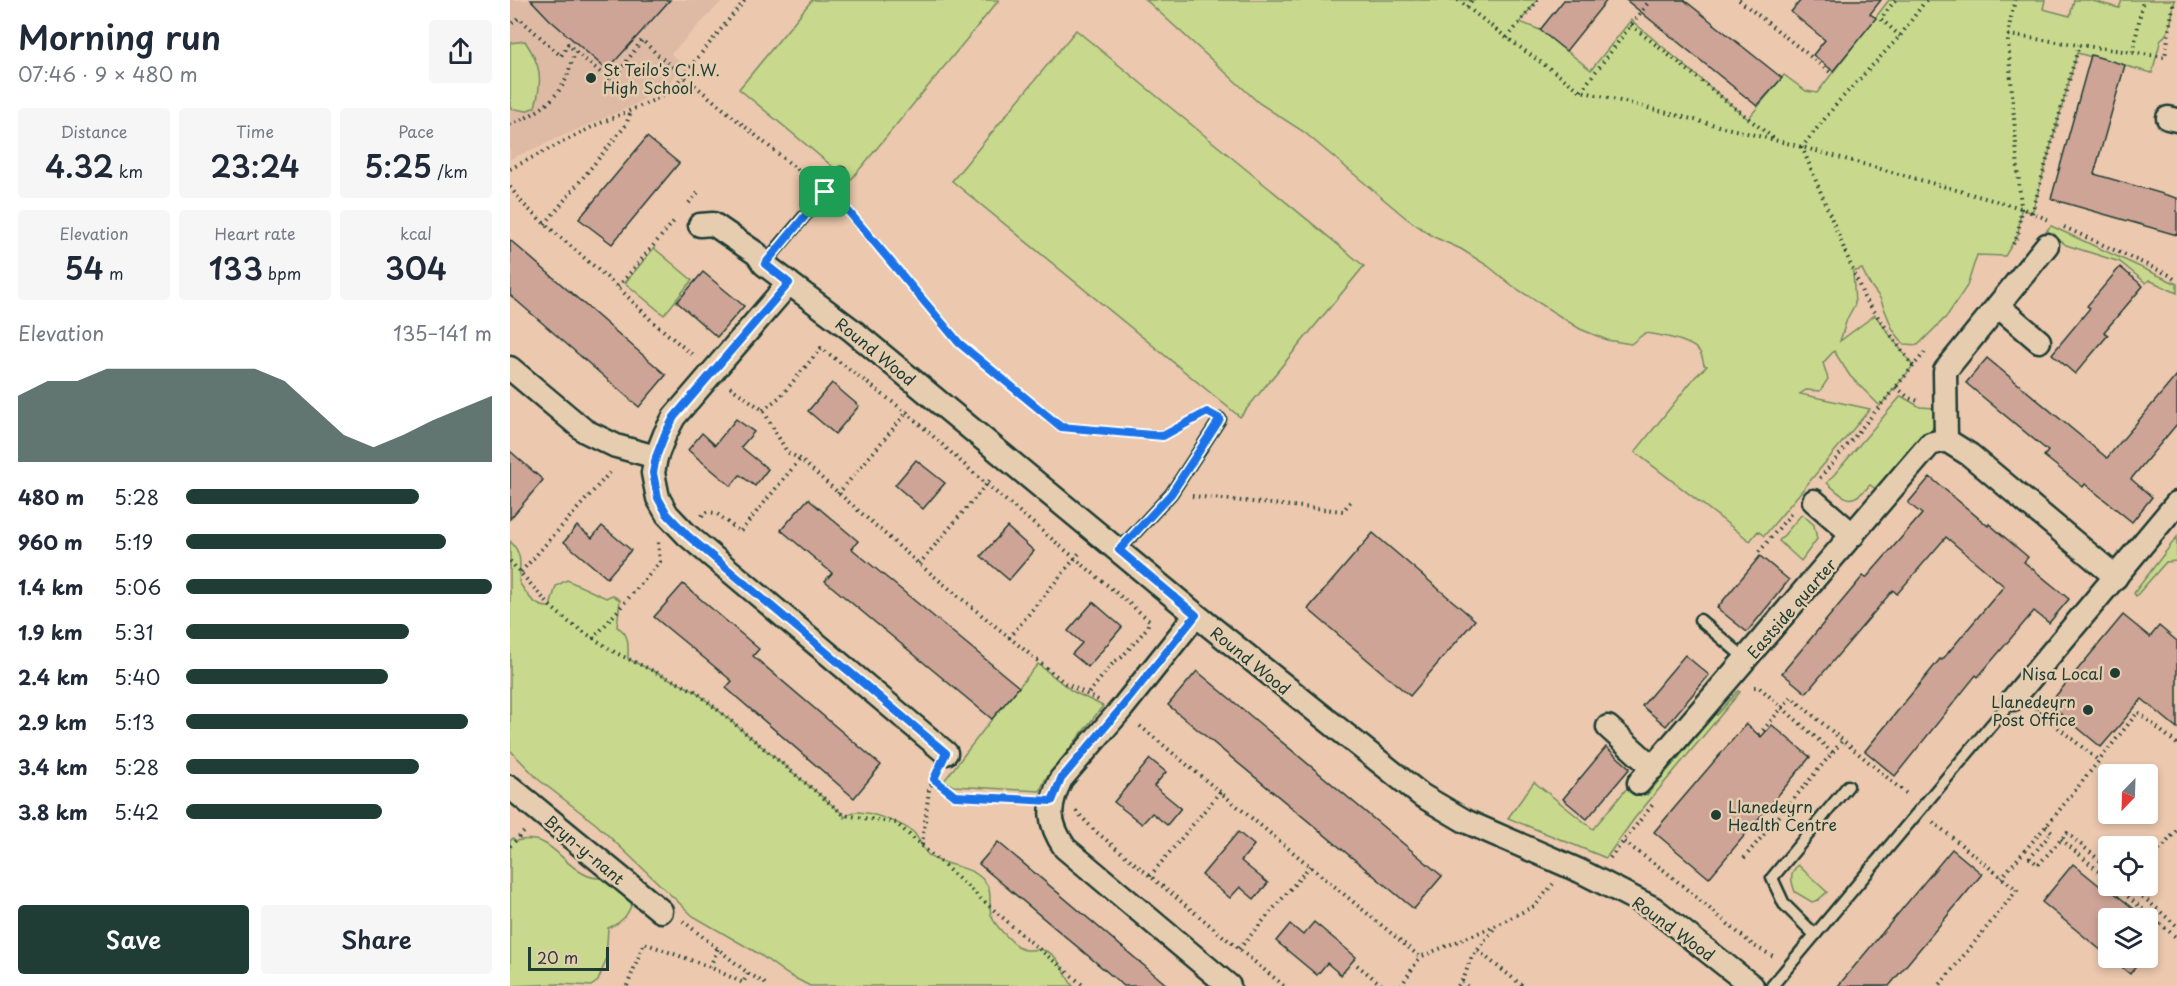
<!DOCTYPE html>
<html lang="en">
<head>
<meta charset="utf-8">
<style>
  :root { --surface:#fff; --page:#f6f6f7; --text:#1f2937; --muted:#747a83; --accent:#1f3d34 }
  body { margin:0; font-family:"Playpen Sans",sans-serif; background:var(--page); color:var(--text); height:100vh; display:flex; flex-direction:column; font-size:22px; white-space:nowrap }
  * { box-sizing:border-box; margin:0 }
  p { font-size:20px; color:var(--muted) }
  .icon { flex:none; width:33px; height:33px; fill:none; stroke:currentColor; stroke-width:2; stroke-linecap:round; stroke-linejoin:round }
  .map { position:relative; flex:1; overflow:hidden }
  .side { display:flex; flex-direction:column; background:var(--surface); width:510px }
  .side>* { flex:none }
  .needle { width:39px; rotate:203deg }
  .tools { position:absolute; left:1588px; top:764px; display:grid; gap:12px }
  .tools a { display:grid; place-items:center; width:60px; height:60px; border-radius:6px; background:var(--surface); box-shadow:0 3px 9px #0003; font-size:30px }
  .scale { position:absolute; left:18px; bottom:15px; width:81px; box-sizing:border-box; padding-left:6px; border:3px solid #1f3d34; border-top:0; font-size:16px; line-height:21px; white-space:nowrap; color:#1f3d34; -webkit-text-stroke:4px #e7cdaf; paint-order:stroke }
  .pin { position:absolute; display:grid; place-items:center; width:51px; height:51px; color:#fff; margin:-26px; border-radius:12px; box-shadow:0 3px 9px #0006 }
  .round { display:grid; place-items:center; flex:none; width:63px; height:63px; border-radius:6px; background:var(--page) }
  .head { display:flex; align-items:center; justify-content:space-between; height:102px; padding:0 18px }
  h1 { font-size:33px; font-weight:600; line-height:45px }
  .metrics { display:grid; grid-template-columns:repeat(3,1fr); gap:9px; height:102px; padding:6px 18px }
  .metrics div { display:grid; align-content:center; border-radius:6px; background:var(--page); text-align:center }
  .metrics b { font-size:30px; font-weight:600 }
  .metrics small { font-size:16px; font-weight:400 }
  .metrics p { font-size:16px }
  .chart { height:168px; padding:12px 18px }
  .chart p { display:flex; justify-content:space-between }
  .chart svg { width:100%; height:108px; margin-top:6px; fill:var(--accent); opacity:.7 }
  .cta { display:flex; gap:12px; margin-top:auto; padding:12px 18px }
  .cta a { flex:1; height:69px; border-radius:6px; background:var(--accent); color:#fff; font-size:24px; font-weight:600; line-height:69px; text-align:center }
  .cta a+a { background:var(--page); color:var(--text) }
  ul { padding:0 18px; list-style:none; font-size:20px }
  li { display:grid; grid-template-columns:96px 72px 1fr; align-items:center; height:45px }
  li i { height:15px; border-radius:8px; background:var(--accent) }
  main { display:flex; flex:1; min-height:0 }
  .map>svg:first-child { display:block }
</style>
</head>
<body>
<main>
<section class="side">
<div class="head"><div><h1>Morning run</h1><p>07:46 · 9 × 480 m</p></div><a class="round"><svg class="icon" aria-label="share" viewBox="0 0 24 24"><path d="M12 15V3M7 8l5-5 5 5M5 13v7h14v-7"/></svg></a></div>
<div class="metrics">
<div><p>Distance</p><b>4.32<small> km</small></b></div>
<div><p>Time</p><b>23:24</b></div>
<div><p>Pace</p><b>5:25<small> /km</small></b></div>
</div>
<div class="metrics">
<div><p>Elevation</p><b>54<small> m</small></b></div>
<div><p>Heart rate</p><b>133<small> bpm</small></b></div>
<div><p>kcal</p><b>304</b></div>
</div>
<div class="chart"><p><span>Elevation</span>135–141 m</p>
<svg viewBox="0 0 160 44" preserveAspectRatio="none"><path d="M0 44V17L10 11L20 11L30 6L40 6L50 6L60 6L70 6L80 6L90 11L100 22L110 33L120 38L130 33L140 27L150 22L160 17V44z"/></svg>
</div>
<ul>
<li><b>480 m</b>5:28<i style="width:76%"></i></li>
<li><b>960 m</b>5:19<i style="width:85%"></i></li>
<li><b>1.4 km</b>5:06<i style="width:100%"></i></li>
<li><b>1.9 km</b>5:31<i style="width:73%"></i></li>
<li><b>2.4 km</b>5:40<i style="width:66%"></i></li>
<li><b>2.9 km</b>5:13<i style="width:92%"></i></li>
<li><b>3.4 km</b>5:28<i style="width:76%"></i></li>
<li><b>3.8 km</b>5:42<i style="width:64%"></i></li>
</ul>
<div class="cta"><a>Save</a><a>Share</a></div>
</section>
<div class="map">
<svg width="1667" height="986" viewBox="0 0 1667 986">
  <rect width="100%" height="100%" fill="#ebc8ae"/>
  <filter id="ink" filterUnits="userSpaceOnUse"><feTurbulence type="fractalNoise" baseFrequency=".0167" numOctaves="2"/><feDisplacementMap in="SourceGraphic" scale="12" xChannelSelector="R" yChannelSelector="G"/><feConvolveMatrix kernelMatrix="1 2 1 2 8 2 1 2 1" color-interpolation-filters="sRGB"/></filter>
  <g filter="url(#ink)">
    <polygon fill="#debaa5" points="0,0 213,0 161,54 174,65 156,86 124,105 0,159"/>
    <g fill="#c8d88c" stroke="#748a60" stroke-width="1.5">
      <polygon points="302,0 489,0 340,181 229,89"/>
      <path d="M636,0H1027L1010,22L1030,30L1081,70L1121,20L1238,119L1274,75L1296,91L1307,93L1379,0H1535L1533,9L1560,16L1564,0H1579L1609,8L1612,0H1665C1661,13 1663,31 1651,39L1642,73L1567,53L1522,213L1511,209L1508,235L1495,256L1467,255L1457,286L1437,316L1408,345L1394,344L1383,330L1370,298L1359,283L1352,269L1343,272L1345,304L1337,319L1330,341L1365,315L1403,366L1370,406L1340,376L1324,351L1313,363L1318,379L1310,391L1296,390L1290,394L1360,409L1254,536L1248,531L1240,541L1125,452L1185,377L1197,366L1194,365C1193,361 1192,354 1189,351C1178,339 1150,335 1135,333L1121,344L1097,340L1070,329L1004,287L978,266L951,249L924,237L896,218L794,132L749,103Z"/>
      <polygon points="566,30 854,266 730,417 442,181"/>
      <path d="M15,41C31,65 33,79 25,107L16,111L0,108V43Z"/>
      <polygon points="1541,226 1667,284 1667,293 1639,280 1636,283 1610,262 1556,245 1537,230"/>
      <polygon points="144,248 182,280 154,315 115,283"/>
      <path d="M1391,396L1410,407L1425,408L1426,423L1421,431L1400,449L1366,489L1360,485C1341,506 1337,500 1317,483Z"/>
      <polygon points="1292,514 1304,525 1307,539 1291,561 1269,541"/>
      <polygon points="1667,537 1667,561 1656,562 1626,596 1624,593"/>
      <path d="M0,541C13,554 10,565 9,582C17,594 24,608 40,607L46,586L57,580L96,598L102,595L110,600L107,627C120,633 118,646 118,659L185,691L334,815V818C338,815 341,812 346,812C359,811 391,823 402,831C411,838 411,851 421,857C437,867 462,865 475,882C484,892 477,907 482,917C486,927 498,938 506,945C515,955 526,946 536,951C551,957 553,974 563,986H300L277,974L249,954L183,916L86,824L29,780L0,750Z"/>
      <polygon points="528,664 562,691 593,706 535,780 530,791 443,786 434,781 482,719"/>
      <polygon points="1228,691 1230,692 1124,819 1096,858 998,818 1024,782 1083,829 1122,782 1137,795 1205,714 1207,715"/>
      <path d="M3,838L6,841C42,833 47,860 74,874C83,879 95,879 106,878L124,898C119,913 114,922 98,928L96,960L88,981L81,986L51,984L0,986V841Z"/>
      <path d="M1288,865L1317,892L1308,900L1302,902L1285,892C1281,881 1279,874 1288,865Z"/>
    </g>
    <g fill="#cea497" stroke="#1f3d34" stroke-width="1.5">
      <polygon points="21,0 160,0 97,70 39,19"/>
      <polygon points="1054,0 1097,0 1056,51 1030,30"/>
      <polygon points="1116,0 1174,0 1272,78 1247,106"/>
      <polygon points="1291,0 1371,0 1360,14 1366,18 1323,71 1303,55 1315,40 1281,12"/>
      <polygon points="1581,55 1615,65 1584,174 1667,198 1667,235 1541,199"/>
      <polygon points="137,137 169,163 102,244 69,219"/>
      <polygon points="0,240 156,375 129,407 0,295"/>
      <polygon points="1610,267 1633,286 1594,332 1598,335 1565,374 1542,354 1580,308 1577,306"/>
      <polygon points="193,272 234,306 207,337 167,302"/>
      <polygon points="1477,358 1597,458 1667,375 1667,424 1621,479 1642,497 1622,522 1575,484 1573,487 1534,456 1538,451 1456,383"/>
      <polygon points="322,383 349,406 325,434 298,411"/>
      <polygon points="226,419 244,432 231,447 258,469 245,486 230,475 221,486 178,450 192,433 205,445"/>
      <polygon points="0,451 33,480 0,519"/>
      <polygon points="406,460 435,483 413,509 385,485"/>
      <polygon points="1420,477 1478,526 1479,524 1518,557 1514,562 1559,599 1539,623 1524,611 1468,677 1466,675 1385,776 1355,751 1430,659 1432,660 1494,586 1436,537 1387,594 1383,590 1296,693 1272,673 1353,576 1356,578 1412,514 1398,503"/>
      <polygon points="298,499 348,541 342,549 509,687 482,719 315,581 322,573 271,530"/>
      <polygon points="67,526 82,538 92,526 121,550 97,578 54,542"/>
      <polygon points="497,527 524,551 499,580 471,556"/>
      <polygon points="863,533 965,620 900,696 798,609"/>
      <polygon points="1250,556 1279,580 1237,632 1207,608"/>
      <polygon points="173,584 249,649 243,656 371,765 344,798 216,688 222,681 144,617"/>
      <polygon points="583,602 612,627 578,667 562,654 572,643 558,631"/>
      <polygon points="1613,615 1640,637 1649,626 1667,641 1667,728 1632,699 1591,747 1539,704"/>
      <polygon points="1175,655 1199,675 1156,726 1132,706"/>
      <polygon points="687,671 932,876 904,909 658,705"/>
      <polygon points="1236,724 1251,737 1262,725 1300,757 1199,878 1144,832"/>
      <polygon points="1096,747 1120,768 1077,819 1053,799"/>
      <polygon points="640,759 656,772 644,786 671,808 657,825 642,813 632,824 604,802"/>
      <polygon points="728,832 744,845 731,861 758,883 744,899 730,887 720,898 692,875"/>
      <polygon points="488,842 658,986 614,986 469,864"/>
      <polygon points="1442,849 1472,874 1379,986 1328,986"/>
      <polygon points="1563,864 1590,886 1592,883 1629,913 1627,918 1599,918 1599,957 1634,957 1620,974 1532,902"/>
      <polygon points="804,922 846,957 831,975 817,963 807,975 766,941 780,924 793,935"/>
    </g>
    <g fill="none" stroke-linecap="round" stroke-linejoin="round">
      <defs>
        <g id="service">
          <polyline points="254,264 331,173"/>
          <polyline points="609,550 661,494 710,419"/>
          <polyline points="1190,620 1236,659"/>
          <polyline points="1305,935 1274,904 1262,878 1338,786"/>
          <polyline points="1262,986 1503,699"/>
        </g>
        <g id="minor">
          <polyline points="1658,118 1667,120"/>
          <polyline points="190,225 203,224 247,254 254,264 279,283"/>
          <polyline points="1488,306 1529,341"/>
          <polyline points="0,368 75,431 106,446 146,457"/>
          <polyline points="1436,440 1435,371 1537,245"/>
          <polyline points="1304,501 1343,535"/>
          <path d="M686,615L613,707L551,779C537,807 538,823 555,848L719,986"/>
          <polyline points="1503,699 1667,503"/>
          <polyline points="1098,727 1143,768"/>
          <polyline points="436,753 177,535 157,514 148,498 143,473 146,457 155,434 164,417 279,283 343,331 686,615 911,795 955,821 1070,871 1143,908 1242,986"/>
          <polyline points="1129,783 1420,444 1436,440 1460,455 1606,577"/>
          <polyline points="0,787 151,911"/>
        </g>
      </defs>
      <use href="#service" stroke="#1f3d34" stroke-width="15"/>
      <use href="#minor" stroke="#1f3d34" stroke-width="27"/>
      <g stroke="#1f3d34" stroke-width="4" stroke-dasharray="1.5 4.5" stroke-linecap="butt">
        <polyline points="948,0 997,38 1071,91 1292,147 1511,208 1539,220"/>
        <polyline points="1229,0 1320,72"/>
        <polyline points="1385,0 1371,19 1390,36"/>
        <polyline points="957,7 962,0"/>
        <polyline points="1121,25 1263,138"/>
        <polyline points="1498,35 1655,57 1664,0"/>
        <polyline points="997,38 1028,0"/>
        <polyline points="66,52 102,82 132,40 149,56 300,180"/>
        <polyline points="1623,52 1633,0"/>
        <polyline points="1071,91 1140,0"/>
        <path d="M0,125C24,115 44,103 56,79C60,70 61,60 66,52L58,44L51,56L9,18L1,24"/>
        <polyline points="0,169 84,126 158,94 235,0"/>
        <polyline points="0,187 14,205 35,224 108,287 143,322 185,357"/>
        <polyline points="179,203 190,190"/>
        <polyline points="329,204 339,212 449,343 551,427 653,436 688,417"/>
        <polyline points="1522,213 1569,45"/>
        <polyline points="35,224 116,125 121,111"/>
        <polyline points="1554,227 1659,275 1667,281"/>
        <polyline points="1503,244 1508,235 1511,208 1498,41 1500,22 1505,0"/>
        <polyline points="108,287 165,220"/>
        <polyline points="1403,366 1354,297 1292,147 1329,101 1390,36 1416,0"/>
        <polyline points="220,387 253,410 277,452 290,459 409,564 555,683 588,700"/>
        <polyline points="1386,387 1399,398 1411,402"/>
        <polyline points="253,410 271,396 311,348 397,413 476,484 639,620 637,628 612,657 604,662 577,695"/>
        <polyline points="1310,478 1415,352"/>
        <polyline points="328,494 398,411"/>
        <polyline points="682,496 833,511 841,501"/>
        <polyline points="192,516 195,512 206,513 230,532 290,459"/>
        <polyline points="1249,552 1283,511"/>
        <polyline points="0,561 41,607 60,623 106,653 185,691 334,815 386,823 511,934 574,986"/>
        <polyline points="409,564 482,478"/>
        <polyline points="11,572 102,470"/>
        <polyline points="499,638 571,551"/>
        <polyline points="83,639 150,562 148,542"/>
        <polyline points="1244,687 1249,687 1323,753"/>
        <polyline points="1527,708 1526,709 1589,761"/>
        <polyline points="630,726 910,957 987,925 1026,905 1043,884"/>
        <polyline points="1249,735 1281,697 1398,795"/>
        <polyline points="424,779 445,796 517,800"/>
        <polyline points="566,811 584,830 774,986"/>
        <polyline points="1423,822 1507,890 1429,986"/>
        <polyline points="1536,826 1542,832 1520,858 1528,865 1557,833 1599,868"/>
        <polyline points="1551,839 1599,880"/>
        <polyline points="1114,842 1155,871 1244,946 1263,956"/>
        <polyline points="412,845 419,790 424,779"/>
        <polyline points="0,846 15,831"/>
        <polyline points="1100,858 1144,803"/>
        <polyline points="1234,858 1333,740"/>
        <polyline points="1638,864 1667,830"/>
        <polyline points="640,876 710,792"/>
        <polyline points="1491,878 1543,818 1628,712 1667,744"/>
        <polyline points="1604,885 1667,938"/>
        <polyline points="1619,885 1667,926"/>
        <polyline points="173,921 238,973 259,986"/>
        <polyline points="729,949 800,866"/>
        <polyline points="968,951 1013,986"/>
        <polyline points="847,965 873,986"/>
        <polyline points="200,967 208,948"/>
        <polyline points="952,981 957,986"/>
        <polyline points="117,986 134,943 200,967 233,983 238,973"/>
        <polyline points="891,986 910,957"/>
        <polyline points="948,986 954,978 960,960 986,926"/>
      </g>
      <use href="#service" stroke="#e7cdaf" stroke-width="10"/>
      <use href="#minor" stroke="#e7cdaf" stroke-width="22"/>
    </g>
  </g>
  <g fill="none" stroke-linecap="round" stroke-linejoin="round" filter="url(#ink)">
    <defs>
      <polygon id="route" points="315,192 339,212 449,343 551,427 653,436 697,412 710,419 661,494 609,550 686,615 613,706 551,779 542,801 445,796 424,779 436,753 177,535 157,514 148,498 143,473 146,457 155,434 164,417 279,283 255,264"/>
    </defs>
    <use href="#route" stroke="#fff" stroke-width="12"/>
    <use href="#route" stroke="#1a73e8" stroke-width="8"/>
  </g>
  <g fill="#1f3d34" stroke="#e7cdaf" stroke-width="2">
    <circle cx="81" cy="78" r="6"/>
    <circle cx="1605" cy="673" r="6"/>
    <circle cx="1578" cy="710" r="6"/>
    <circle cx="1206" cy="815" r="6"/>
  </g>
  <g text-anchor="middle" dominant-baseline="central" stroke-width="5" stroke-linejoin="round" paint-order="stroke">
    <g font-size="16" fill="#1f3d34" stroke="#e7cdaf" text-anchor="start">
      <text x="93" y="69">St Teilo's C.I.W.<tspan x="93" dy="18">High School</tspan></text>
      <text x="1593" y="673" text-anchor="end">Nisa Local</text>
      <text x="1566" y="701" text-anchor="end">Llanedeyrn<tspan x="1566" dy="18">Post Office</tspan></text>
      <text x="1218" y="806">Llanedeyrn<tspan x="1218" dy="18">Health Centre</tspan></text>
    </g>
    <g font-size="16" fill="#1f3d34" stroke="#e7cdaf">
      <text transform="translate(366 351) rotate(39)">Round Wood</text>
      <text transform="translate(1281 608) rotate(-49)">Eastside quarter</text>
      <text transform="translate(741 660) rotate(39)">Round Wood</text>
      <text transform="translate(75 849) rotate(40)">Bryn-y-nant</text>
      <text transform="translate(1164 928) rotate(36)">Round Wood</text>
    </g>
  </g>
</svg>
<div class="tools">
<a><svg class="needle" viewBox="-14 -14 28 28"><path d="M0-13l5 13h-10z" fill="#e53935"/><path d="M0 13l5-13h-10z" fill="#747a83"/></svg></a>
<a><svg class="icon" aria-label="locate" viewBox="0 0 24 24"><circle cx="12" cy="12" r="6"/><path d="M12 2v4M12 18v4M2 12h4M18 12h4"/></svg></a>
<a><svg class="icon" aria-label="layers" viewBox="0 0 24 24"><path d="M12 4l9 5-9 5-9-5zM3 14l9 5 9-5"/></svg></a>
</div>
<div class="scale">20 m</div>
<div class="pin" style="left:315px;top:192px;background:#1e9e55"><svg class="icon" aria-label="arrive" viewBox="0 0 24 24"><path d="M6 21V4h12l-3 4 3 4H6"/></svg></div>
</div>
</main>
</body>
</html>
